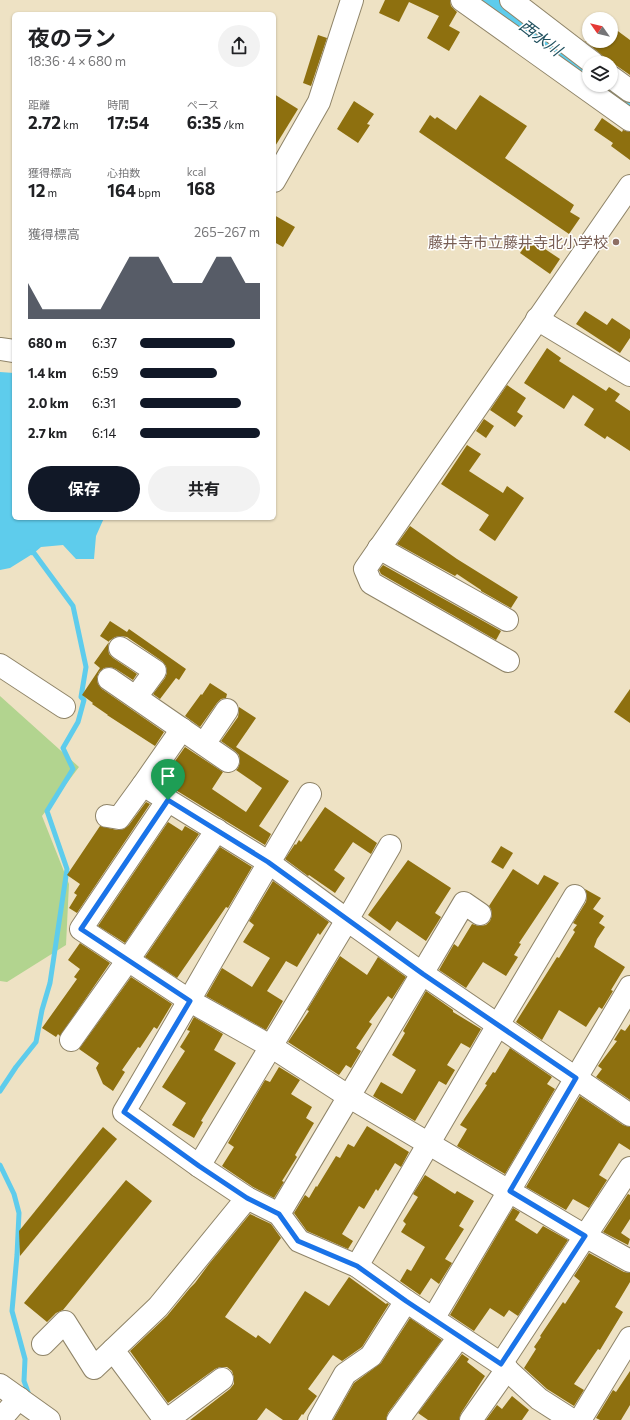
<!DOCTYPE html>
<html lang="ja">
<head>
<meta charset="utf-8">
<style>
  :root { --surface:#fff; --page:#f2f2f2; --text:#202124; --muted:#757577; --accent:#111827 }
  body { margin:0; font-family:Commissioner,"Noto Sans JP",sans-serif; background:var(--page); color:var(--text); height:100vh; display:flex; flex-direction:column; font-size:15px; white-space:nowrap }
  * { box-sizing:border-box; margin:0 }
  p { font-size:13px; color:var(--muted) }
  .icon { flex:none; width:22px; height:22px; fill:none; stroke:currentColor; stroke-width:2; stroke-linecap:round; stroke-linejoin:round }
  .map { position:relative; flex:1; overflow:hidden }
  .panel { position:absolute; left:12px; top:12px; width:264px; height:508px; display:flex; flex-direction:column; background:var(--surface); border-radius:6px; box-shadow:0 1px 3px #0004 }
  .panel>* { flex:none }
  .needle { width:26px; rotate:304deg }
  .controls { position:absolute; left:582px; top:12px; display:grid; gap:8px }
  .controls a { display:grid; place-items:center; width:36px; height:36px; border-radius:50%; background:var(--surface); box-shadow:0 1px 3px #0004; font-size:20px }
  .pin { position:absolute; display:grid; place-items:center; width:34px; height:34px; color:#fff; margin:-41px -17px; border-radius:50% 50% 50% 0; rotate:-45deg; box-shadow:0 0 4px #0007 }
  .pin .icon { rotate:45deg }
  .round { display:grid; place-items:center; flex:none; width:42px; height:42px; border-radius:21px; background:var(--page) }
  .head { display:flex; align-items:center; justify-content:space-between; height:68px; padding:0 16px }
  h1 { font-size:22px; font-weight:700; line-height:30px }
  .stats { display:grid; grid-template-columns:repeat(3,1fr); gap:6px; height:68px; padding:4px 16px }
  .stats div { display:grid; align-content:center }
  .stats b { font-size:17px; font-weight:700 }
  .stats small { font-size:11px; font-weight:400 }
  .stats p { font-size:11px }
  .chart { height:112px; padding:8px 16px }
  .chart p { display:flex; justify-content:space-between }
  .chart svg { width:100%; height:72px; margin-top:4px; fill:var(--accent); opacity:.7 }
  .action { display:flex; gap:8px; margin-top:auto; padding:8px 16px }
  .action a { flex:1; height:46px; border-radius:24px; background:var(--accent); color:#fff; font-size:16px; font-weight:700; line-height:46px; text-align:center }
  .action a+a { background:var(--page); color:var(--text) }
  ul { padding:0 16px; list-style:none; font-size:13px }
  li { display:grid; grid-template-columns:64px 48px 1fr; align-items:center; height:30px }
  li i { height:10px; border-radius:5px; background:var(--accent) }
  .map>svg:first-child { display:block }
</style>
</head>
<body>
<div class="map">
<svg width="630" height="1420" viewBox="0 0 630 1420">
  <rect width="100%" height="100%" fill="#eee2c4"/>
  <polygon fill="#b2d48f" points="0,696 79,767 42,816 69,884 66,945 7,982 0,981"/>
  <polygon fill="#5eccec" points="0,372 14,373 14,518 104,518 96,536 94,559 76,559 63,545 41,547 34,553 10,568 0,570"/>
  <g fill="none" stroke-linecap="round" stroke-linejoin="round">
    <g stroke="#5eccec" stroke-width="5">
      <polyline points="0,1091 16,1067 36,1042 42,1010 50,983 67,869 47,811 73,769 63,748 78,722 84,700 81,697 86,667 73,606 34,553 28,552"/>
      <polyline points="0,1165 14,1194 19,1213 17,1255 12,1311 25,1359 24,1381 28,1392"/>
    </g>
    <g stroke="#5eccec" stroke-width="31">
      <polyline points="492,0 589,73"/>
      <polyline points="604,85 630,105"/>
    </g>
  </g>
  <g fill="#8e700f">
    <polygon points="385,0 450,0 451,6 457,12 449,26 460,32 449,51 427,38 439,16 409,2 399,22 379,13"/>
    <polygon points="611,26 630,40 630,75 604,57 585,41 611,41"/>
    <polygon points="318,35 327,38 311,86 303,83"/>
    <polygon points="274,94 298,109 274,148"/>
    <polygon points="480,95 527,126 505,158 574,205 570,212 580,218 569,234 419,132 430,115 435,119 437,117 456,130"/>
    <polygon points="354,101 374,114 367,124 370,125 358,143 337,129"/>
    <polygon points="602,118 622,132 623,130 630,132 630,160 611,146 613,143 594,130"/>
    <polygon points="274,215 295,227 283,247 274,242"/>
    <polygon points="530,239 560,259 550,274 520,253"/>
    <polygon points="585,311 607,325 612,318 630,330 630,338 620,353 576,324"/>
    <polygon points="547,348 561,358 559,361 606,391 609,387 620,394 615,401 630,411 630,451 607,436 605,439 584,425 594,409 573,395 564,409 524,383"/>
    <polygon points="507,385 526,398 517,412 523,416 515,427 490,410"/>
    <polygon points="484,419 494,426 486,438 476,431"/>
    <polygon points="467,445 481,454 469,471 503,493 507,486 524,498 495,541 479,530 489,515 441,484"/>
    <polygon points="410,526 457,559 518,597 511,608 481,591 481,590 457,574 455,576 397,544"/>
    <polygon points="383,565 501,631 496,640 381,574 379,570"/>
    <polygon points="110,621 127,632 129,629 186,669 179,680 176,678 160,699 153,694 165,678 167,673 166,666 162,661 127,637 121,636 115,637 109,641 108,648 109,654 113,658 137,674 133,680 116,669 110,667 104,668 99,672 97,678 98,684 102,689 164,732 155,746 107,715 108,715 92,704 93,703 82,695 100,668 94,663 109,642 100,636"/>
    <polygon points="210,683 227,694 226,698 221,699 217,703 200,727 185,716 201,694 202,695"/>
    <polygon points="630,689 630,723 614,712"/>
    <polygon points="239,707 256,718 236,747 289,781 259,826 271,834 265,845 161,781 185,747 223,772 212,789 246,812 262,788 236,770 238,768 240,762 239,755 235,751 221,741 238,717 239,711"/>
    <polygon points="146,802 150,804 77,913 69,908 77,895 74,893 80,884 67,875 100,826 117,830 124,829 129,825"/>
    <polygon points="325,807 377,843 371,854 353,842 334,870 345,878 335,893 309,875 308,876 285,859 295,844 296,845 299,840 301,842"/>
    <polygon points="168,822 182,831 185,826 199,834 125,943 98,926"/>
    <polygon points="501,846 513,853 503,869 491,862"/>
    <polygon points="220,847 252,867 228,908 226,907 177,978 145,957"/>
    <polygon points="408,860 451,888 435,913 441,917 426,941 397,921 390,931 368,915"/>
    <polygon points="513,869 538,885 544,875 559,883 519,943 521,944 514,955 518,957 506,976 483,962 466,988 439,970 454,944 458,947 472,924 479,926 486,925 490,921 492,915 491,909 489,906"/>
    <polygon points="273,881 329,922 320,935 318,933 297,967 286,961 267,991 283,1001 266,1030 206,996 222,968 252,987 270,958 243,942 254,925 249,921"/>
    <polygon points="585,889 601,898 593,909 604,916 599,923 605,927 597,939 594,947 625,967 611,990 613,991 602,1009 599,1007 586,1027 559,1010 542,1040 516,1022 557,957 559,958 575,932 573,930 577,925 573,923 586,902 587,896"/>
    <polygon points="80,943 110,963 60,1036 58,1034 56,1037 42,1028 77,979 74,977 80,969 68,960"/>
    <polygon points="340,956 367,975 378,957 406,977 392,999 388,996 369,1022 372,1024 356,1048 361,1051 351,1068 346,1065 339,1075 288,1042 309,1011 307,1010"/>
    <polygon points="131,977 172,1004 157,1029 154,1027 140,1048 138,1047 122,1070 125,1072 113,1091 103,1084 96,1068 99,1063 79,1049"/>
    <polygon points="426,991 453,1010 453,1012 481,1029 470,1048 461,1043 447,1065 455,1070 446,1085 439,1081 415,1121 373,1096 381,1082 402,1094 416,1070 392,1055 405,1033 403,1031"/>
    <polygon points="194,1017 223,1034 214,1050 236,1063 201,1121 203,1122 194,1138 172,1125 186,1103 162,1087 185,1051 180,1047 190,1031 187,1030"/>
    <polygon points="630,1024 630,1100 596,1077 602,1069 598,1066 617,1041 614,1040 621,1029 625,1031"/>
    <polygon points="510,1048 552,1077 547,1084 555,1089 505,1174 457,1146 467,1129 460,1125 487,1085 485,1084 493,1072 495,1073"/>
    <polygon points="279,1067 300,1080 291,1094 312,1107 306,1118 314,1123 295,1155 297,1157 282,1181 284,1182 274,1198 253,1187 222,1166 234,1147 228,1143 265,1080 270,1082"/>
    <polygon points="580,1096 623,1125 630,1127 630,1150 619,1143 599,1175 607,1180 589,1208 573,1199 566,1210 526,1187"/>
    <polygon points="367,1126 409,1152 401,1167 395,1163 378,1191 376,1189 364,1209 359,1206 342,1234 353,1241 348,1249 307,1231 294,1213 305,1195 309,1198 316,1186 317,1187 336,1156 340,1158 348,1144 354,1147"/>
    <polygon points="103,1127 117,1139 20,1256 19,1231"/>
    <polygon points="425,1175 455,1194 457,1191 474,1201 459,1226 464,1229 445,1259 452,1263 439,1284 431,1278 420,1295 400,1281 407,1269 411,1271 425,1247 401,1232 406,1224 403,1221 418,1197 413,1194"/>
    <polygon points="126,1180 152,1201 63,1310 56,1313 47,1322 24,1303"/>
    <polygon points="628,1194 630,1195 630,1219 621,1233 630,1239 628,1245 603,1232"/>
    <polygon points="513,1208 520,1212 515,1220 537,1234 543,1226 568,1240 518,1316 509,1310 504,1317 490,1308 474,1331 450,1315"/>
    <polygon points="250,1214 271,1224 281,1238 225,1317 256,1338 258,1335 270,1344 305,1291 329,1306 349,1277 386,1304 387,1303 389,1304 362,1347 342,1361 333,1355 308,1389 317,1396 303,1415 302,1414 298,1420 283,1420 266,1408 257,1420 190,1420 230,1389 234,1384 234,1378 232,1371 227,1367 220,1367 215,1369 168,1403 130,1351 167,1316 190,1288 195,1283 209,1264"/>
    <polygon points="589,1253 624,1272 630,1273 630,1282 615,1307 623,1312 600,1350 598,1349 574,1384 584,1390 574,1406 547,1389 524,1368 536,1349 534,1347 541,1337 540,1336 563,1302 565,1304 580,1281 574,1276"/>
    <polygon points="410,1318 442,1340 388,1413 386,1420 333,1420 354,1383 381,1363"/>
    <polygon points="462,1354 469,1359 467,1362 485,1376 461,1413 459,1420 428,1420 418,1413"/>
    <polygon points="630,1371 630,1405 621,1420 600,1420 596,1418 613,1390 616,1392"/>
    <polygon points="512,1396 529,1410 522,1420 486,1420 497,1405 502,1409"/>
  </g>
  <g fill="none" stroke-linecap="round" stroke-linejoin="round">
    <defs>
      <g id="minor">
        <polyline points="462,0 630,120"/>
        <polyline points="511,0 593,63"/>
        <polyline points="611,77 630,91"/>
        <polyline points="274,181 319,102 352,0"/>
        <polyline points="537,319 630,375"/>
        <polyline points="0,349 14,351"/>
        <polyline points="379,548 507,620"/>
        <polyline points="120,648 155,671 136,697"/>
        <polyline points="508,661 371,583 365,569 630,186"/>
        <polyline points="0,665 64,707"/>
        <polyline points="109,679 228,761"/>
        <polyline points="204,744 227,710"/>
        <polyline points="143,785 182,729"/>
        <polyline points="168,800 81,929 190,1001 272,1047 348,1096 585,1236 630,1261"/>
        <polyline points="107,816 119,818 143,785 268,862 347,920 390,846"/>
        <polyline points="71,1040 128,960 217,830"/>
        <path d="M199,1166L124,1112C187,1006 246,899 310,794"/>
        <polyline points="279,1214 464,903 480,914"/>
        <polyline points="357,1266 498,1025 575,896"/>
        <polyline points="433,1319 630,987"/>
        <polyline points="43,1344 65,1322 94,1368 113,1350"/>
        <polyline points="501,1364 630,1168"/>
        <polyline points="0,1385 49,1420"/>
        <polyline points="0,1420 19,1398"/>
        <polyline points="165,1420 113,1350 158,1307 247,1198"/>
        <polyline points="167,1420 222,1379"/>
        <polyline points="319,1420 345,1374 371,1356 406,1301"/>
        <polyline points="398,1420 459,1337"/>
        <polyline points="471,1420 507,1369"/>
        <polyline points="572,1420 539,1399 501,1364 406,1301 357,1266 299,1241 279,1214 247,1198 199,1166 347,920 423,974 630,1115"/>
        <polyline points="580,1420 630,1338"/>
      </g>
    </defs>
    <use href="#minor" stroke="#8f8468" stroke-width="24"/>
    <use href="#minor" stroke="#fff" stroke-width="22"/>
  </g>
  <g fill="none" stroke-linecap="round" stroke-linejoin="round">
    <defs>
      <polygon id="route" points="168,800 268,862 423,974 576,1078 510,1191 585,1236 501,1364 406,1301 357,1266 298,1241 279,1214 247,1198 199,1166 124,1112 190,1001 81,929"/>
    </defs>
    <use href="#route" stroke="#fff" stroke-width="8"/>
    <use href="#route" stroke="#1a73e8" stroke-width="5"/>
  </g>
  <circle fill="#8d6e63" stroke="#fff" stroke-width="1.5" cx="616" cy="242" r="4"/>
  <g text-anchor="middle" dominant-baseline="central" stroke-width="3" stroke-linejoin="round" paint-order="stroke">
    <g font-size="15" fill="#785e54" stroke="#fff" text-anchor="end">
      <text x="608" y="242">藤井寺市立藤井寺北小学校</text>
    </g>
    <g font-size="16" font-style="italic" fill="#21515f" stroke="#fff">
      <text transform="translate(541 37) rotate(37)">西水川</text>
    </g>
  </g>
</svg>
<div class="controls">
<a><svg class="needle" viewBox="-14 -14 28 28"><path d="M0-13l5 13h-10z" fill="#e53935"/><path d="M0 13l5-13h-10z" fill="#757577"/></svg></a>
<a><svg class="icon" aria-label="layers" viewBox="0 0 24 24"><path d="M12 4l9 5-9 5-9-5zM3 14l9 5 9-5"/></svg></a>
</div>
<div class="pin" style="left:168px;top:800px;background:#1e9e55"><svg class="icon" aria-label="arrive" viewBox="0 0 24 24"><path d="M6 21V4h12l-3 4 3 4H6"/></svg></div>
<section class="panel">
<div class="head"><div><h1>夜のラン</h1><p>18:36 · 4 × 680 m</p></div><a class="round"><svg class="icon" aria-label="share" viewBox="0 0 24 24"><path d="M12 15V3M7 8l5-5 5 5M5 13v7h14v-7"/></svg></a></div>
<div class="stats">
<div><p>距離</p><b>2.72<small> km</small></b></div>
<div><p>時間</p><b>17:54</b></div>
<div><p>ペース</p><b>6:35<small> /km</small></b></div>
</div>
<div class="stats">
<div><p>獲得標高</p><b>12<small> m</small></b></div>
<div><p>心拍数</p><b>164<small> bpm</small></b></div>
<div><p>kcal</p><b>168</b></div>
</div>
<div class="chart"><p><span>獲得標高</span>265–267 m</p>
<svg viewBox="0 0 160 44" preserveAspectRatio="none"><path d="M0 44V22L10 38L20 38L30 38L40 38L50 38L60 22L70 6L80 6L90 6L100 22L110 22L120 22L130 6L140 6L150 22L160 22V44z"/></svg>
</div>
<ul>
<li><b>680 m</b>6:37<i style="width:79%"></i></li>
<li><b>1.4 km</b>6:59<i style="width:64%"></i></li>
<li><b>2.0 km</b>6:31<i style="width:84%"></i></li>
<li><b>2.7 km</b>6:14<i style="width:100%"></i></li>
</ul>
<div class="action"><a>保存</a><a>共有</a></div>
</section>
</div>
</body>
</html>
